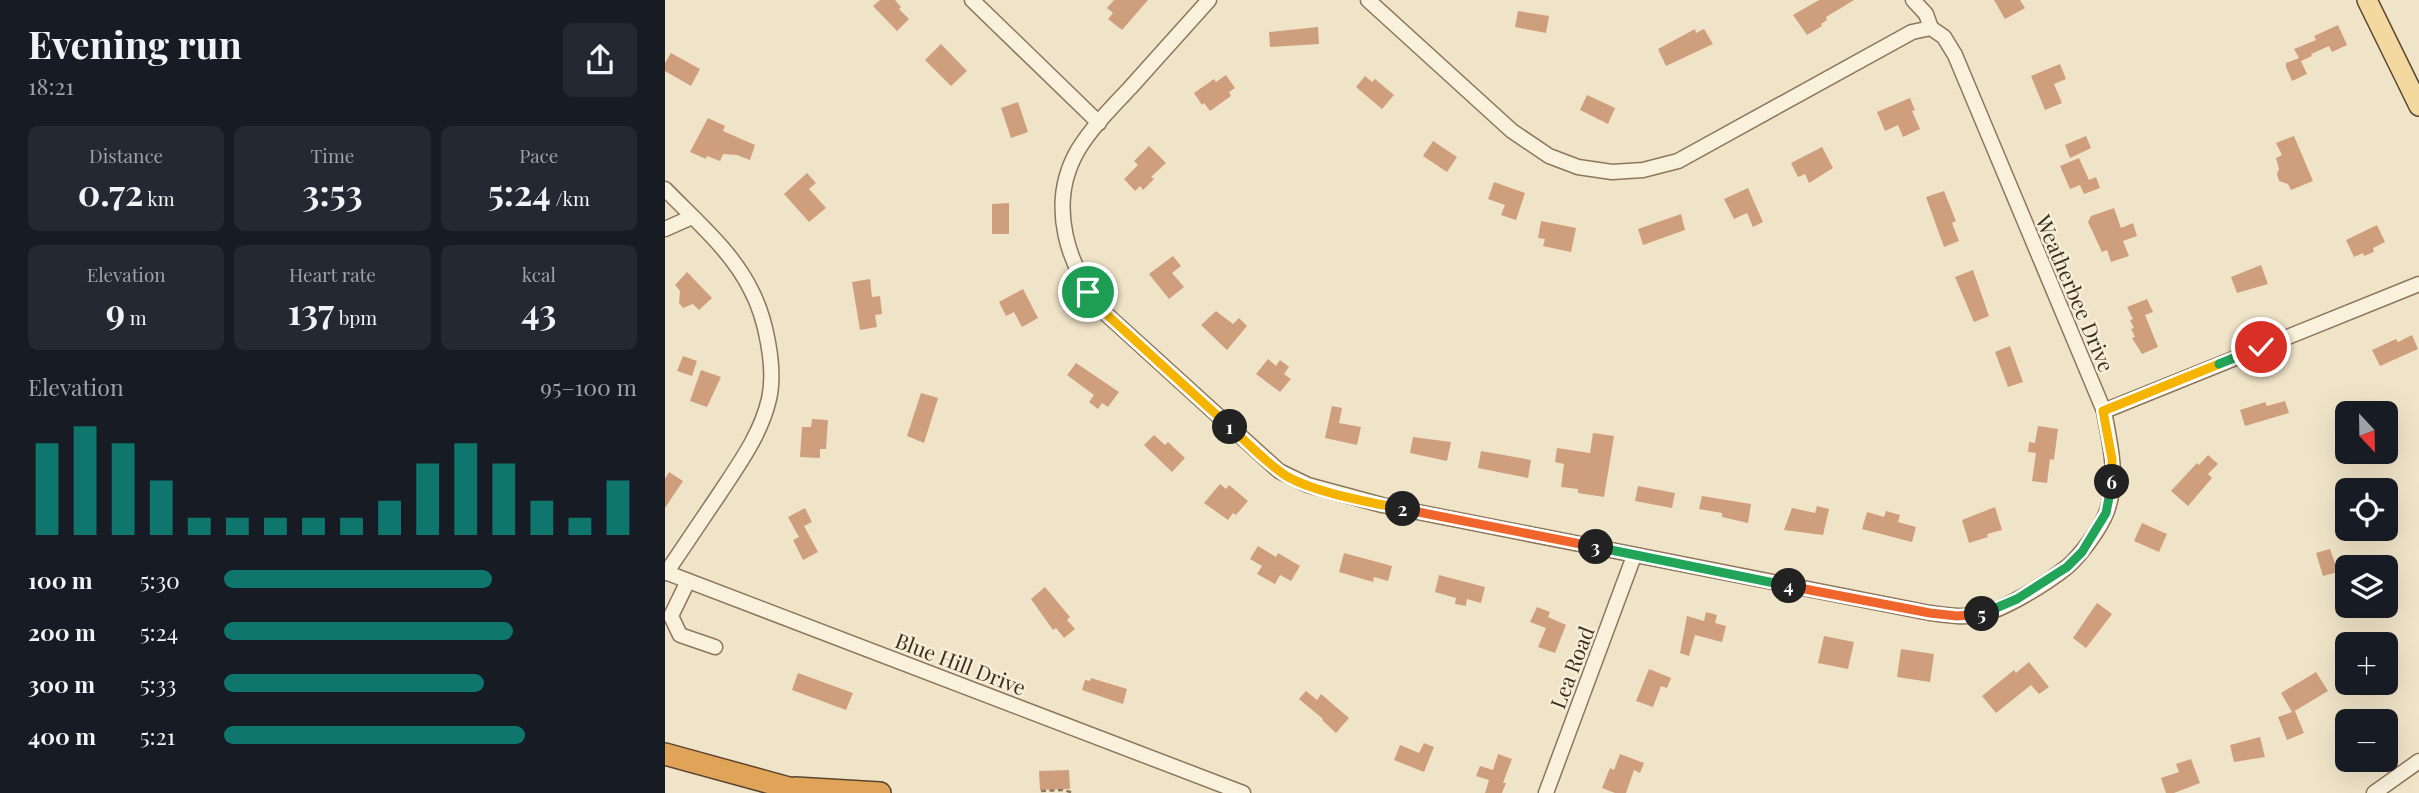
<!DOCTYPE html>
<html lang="en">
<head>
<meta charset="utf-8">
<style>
  :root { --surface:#171b24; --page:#242831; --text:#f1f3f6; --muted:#9ea1a6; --accent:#0f766e }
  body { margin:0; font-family:"Playfair Display",serif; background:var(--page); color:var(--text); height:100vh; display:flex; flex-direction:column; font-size:26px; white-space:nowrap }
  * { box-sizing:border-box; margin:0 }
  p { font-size:23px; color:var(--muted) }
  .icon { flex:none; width:38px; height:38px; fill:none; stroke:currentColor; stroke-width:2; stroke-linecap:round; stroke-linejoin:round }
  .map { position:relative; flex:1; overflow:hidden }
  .sheet { display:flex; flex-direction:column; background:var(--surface); width:665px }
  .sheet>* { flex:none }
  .needle { width:46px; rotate:158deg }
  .buttons { position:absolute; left:1670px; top:401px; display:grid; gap:14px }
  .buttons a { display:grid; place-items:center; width:63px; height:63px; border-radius:10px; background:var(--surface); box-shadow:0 7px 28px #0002; font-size:35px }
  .pin { position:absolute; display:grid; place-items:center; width:60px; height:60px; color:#fff; margin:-30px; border:4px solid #fff; border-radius:50%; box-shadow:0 2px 7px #0007 }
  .km { position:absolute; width:35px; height:35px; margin:-18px; border-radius:50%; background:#222; color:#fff; font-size:19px; line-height:35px; text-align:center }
  .round { display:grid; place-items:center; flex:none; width:74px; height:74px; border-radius:10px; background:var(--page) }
  .headline { display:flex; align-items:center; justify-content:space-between; height:119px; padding:0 28px }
  h1 { font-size:38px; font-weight:700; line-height:52px }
  .metrics { display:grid; grid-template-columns:repeat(3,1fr); gap:10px; height:119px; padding:7px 28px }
  .metrics div { display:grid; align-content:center; border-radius:10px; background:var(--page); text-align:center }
  .metrics b { font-size:35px; font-weight:700 }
  .metrics small { font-size:19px; font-weight:400 }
  .metrics p { font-size:19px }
  .chart { height:196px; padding:14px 28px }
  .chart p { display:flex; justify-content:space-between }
  .chart svg { width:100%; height:126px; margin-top:7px; stroke:var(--accent); stroke-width:6 }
  ul { padding:0 28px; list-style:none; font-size:23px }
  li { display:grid; grid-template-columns:112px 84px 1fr; align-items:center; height:52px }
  li i { height:18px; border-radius:9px; background:var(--accent) }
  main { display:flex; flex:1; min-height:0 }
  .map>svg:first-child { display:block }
</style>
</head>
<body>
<main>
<section class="sheet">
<div class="headline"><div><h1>Evening run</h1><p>18:21</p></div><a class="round"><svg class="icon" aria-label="share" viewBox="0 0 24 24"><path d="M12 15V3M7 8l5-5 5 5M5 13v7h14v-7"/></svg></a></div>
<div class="metrics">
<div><p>Distance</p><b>0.72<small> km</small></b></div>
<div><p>Time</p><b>3:53</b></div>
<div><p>Pace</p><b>5:24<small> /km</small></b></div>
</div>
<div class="metrics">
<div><p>Elevation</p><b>9<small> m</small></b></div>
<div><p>Heart rate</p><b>137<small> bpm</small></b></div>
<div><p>kcal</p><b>43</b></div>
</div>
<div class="chart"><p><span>Elevation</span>95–100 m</p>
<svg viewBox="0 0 160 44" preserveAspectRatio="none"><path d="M5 44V12M15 44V6M25 44V12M35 44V25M45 44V38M55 44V38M65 44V38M75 44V38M85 44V38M95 44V32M105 44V19M115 44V12M125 44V19M135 44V32M145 44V38M155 44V25"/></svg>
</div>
<ul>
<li><b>100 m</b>5:30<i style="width:65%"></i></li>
<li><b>200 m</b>5:24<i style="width:70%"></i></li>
<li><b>300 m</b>5:33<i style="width:63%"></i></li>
<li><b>400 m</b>5:21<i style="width:73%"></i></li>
</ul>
</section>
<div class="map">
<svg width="1754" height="793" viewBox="0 0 1754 793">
  <rect width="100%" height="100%" fill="#f0e4c8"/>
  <g fill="#cf9f7d">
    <polygon points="215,0 230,0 236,7 234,9 244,19 232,31 208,6"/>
    <polygon points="449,0 483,0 457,30 443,19 448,13 442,8"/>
    <polygon points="1154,0 1189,0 1161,17 1162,20 1156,24 1157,26 1142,35 1128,15"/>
    <polygon points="1329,0 1355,0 1360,8 1340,19"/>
    <polygon points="853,11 884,16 881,33 850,27"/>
    <polygon points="1673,25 1682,45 1667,52 1664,46 1646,54 1647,56 1636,61 1642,74 1627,81 1621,67 1621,63 1634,58 1629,49 1651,40 1649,36"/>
    <polygon points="653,27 654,44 605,47 604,32"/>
    <polygon points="1030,29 1031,33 1039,29 1048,44 1001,66 993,49"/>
    <polygon points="276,44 302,71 286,86 260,60"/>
    <polygon points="6,53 35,69 26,86 0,71 0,63"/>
    <polygon points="1395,64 1401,79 1389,84 1397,103 1380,110 1366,76"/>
    <polygon points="561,75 570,88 564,92 566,96 545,111 539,103 537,105 529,93 549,79 551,82"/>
    <polygon points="700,76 707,82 710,79 729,95 717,109 691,87"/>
    <polygon points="922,95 950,108 943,124 915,110"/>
    <polygon points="1245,98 1250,110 1247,111 1255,129 1238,137 1233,125 1220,131 1212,112"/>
    <polygon points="353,102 363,132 346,138 336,108"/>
    <polygon points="43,118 60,126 58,131 90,145 85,160 72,155 58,154 55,161 42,156 41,159 25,152"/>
    <polygon points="1421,136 1426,148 1405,158 1400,145"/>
    <polygon points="1629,136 1648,181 1626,190 1623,184 1614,181 1612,174 1614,169 1611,158 1617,155 1611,143"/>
    <polygon points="768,141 792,157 782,172 758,156"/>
    <polygon points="484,146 501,163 486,177 489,179 478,190 475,186 470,191 459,179 473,165 469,161"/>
    <polygon points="1157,147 1168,168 1144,183 1140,174 1133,177 1126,163"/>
    <polygon points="1414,158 1424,180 1431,177 1435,188 1419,194 1415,185 1405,189 1395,166"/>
    <polygon points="142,173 151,183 144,189 161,208 144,222 119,194"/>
    <polygon points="829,182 860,193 851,220 836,215 840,205 823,199"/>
    <polygon points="1083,188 1098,222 1088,227 1082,213 1069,219 1059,199"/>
    <polygon points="1279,191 1291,221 1287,223 1294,241 1279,247 1261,197"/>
    <polygon points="344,203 344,234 327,234 327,204"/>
    <polygon points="1449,208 1456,228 1468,223 1472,236 1458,241 1464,256 1446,262 1442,250 1437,252 1423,222 1426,216"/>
    <polygon points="1016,214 1020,230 978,245 973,229"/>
    <polygon points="876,221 911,228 906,252 878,246 880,239 873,238"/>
    <polygon points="1712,225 1720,242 1708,248 1709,252 1699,256 1698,253 1689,257 1681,240"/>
    <polygon points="508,256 516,266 507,273 519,287 504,299 484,274"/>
    <polygon points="1596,265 1603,284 1572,293 1566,277"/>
    <polygon points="1308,270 1324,316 1309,322 1290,277"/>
    <polygon points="22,272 47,298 34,310 28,304 18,308 14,303 15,291 10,285"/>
    <polygon points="205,279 207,297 215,296 217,314 210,315 212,327 195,330 187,282"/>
    <polygon points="358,289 373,318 357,327 349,312 341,316 334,302"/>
    <polygon points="1482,299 1488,312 1480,315 1493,347 1477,354 1467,338 1470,337 1466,329 1469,328 1465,320 1468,319 1462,307"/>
    <polygon points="551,311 568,324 574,318 582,326 562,350 536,325"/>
    <polygon points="1747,335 1753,349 1715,366 1707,350 1731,339 1733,342"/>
    <polygon points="1345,346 1358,382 1343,387 1330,352"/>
    <polygon points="18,356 32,361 27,376 12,371"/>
    <polygon points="603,359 611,366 615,360 624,367 619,374 626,379 615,392 591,374"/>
    <polygon points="411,363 454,392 443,407 437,403 433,409 424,402 429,395 402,375"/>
    <polygon points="36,370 56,377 42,407 25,401"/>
    <polygon points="256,393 273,398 259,443 242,436"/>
    <polygon points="1620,401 1624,413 1580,426 1575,410 1600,402 1602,406"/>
    <polygon points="667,406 677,408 674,423 696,427 692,445 660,438"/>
    <polygon points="147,419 163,420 161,449 155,449 155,458 135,457 137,427 146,427"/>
    <polygon points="1373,426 1393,429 1389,460 1385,459 1382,483 1367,481 1371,453 1363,452 1364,442 1370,443"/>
    <polygon points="928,433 949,436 939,497 913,493 913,489 896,487 899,464 890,462 892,448 925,453"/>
    <polygon points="489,435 500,445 503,442 520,458 507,472 479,445"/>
    <polygon points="748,437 786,442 782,461 745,453"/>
    <polygon points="816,451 866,460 863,478 813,468"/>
    <polygon points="1543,455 1553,464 1543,474 1547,478 1523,506 1506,491 1532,463 1534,465"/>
    <polygon points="4,472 18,481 0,508 0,479"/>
    <polygon points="555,484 561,489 564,485 583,501 571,515 568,513 563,520 539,503"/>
    <polygon points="973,486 1010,493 1007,508 970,501"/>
    <polygon points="1037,496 1086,504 1083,523 1057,517 1057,513 1034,509"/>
    <polygon points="1152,506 1164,509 1158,535 1119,530 1127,508 1150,513"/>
    <polygon points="1330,507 1337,530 1322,534 1323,537 1304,543 1297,520"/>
    <polygon points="140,508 147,522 139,526 153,552 138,560 128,540 134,537 123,517"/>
    <polygon points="1221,511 1235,515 1233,522 1251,527 1247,542 1197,529 1202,512 1219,517"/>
    <polygon points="1477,523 1502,534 1494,552 1469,541"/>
    <polygon points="593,546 611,557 613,553 635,566 626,581 615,575 610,584 592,574 597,566 585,559"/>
    <polygon points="1665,549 1673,572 1658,576 1651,553"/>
    <polygon points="679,553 727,566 723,581 709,577 708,582 674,572"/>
    <polygon points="774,575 820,587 816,603 802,599 801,606 790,604 791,598 770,592"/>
    <polygon points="380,587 405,617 402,620 410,629 399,638 391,628 388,630 366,599"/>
    <polygon points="1432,603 1447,614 1421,648 1408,638"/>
    <polygon points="872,607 885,612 883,617 901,625 890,653 873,647 881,628 865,622"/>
    <polygon points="1041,612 1052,615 1050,623 1061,626 1057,642 1030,635 1024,656 1015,653 1022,616 1039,621"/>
    <polygon points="1159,636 1189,642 1183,669 1153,663"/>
    <polygon points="1236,649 1269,654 1265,682 1232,677"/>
    <polygon points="1364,662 1384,687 1374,694 1366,685 1331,713 1317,696 1349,670 1351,673"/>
    <polygon points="984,669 1006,678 1002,688 996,686 988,707 971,701"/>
    <polygon points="1651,672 1663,691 1628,712 1630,711 1639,733 1622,740 1613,717 1627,712 1616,693"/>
    <polygon points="133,673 188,693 181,710 127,690"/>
    <polygon points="426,678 462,689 458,704 417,690 420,680 425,681"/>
    <polygon points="641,691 652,700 656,694 684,718 671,733 657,720 658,719 634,699"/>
    <polygon points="1595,737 1600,757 1569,762 1565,745"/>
    <polygon points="759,743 769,747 759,772 729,760 735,745 754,753"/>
    <polygon points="833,754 847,759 838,783 841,783 837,793 820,793 824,780 811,776 815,766 828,770"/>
    <polygon points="955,754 979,763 975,773 969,770 961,793 950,793 937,788 945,768 949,770"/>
    <polygon points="1526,759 1535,783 1509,793 1501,793 1496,778 1514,772 1511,764"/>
    <polygon points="404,770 405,789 375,790 374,771"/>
  </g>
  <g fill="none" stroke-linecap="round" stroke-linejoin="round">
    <defs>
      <g id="minor">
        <polyline points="307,0 434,123"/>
        <path d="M544,0C518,29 491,59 465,88C447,107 427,127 413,150C381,205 403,268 440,313L614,471L643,485L717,505L1265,613C1280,615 1297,618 1313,615C1338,611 1382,583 1402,567C1415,556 1436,528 1442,511C1454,478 1445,444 1439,411L1290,55L1279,37L1266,28L1247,32L1013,161L978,170L947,172L913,167L884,156L847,131L703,0"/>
        <polyline points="1248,0 1261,14 1266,28"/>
        <path d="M0,189C30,220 67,251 86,290C101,318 111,369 104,399C96,434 74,464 55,493C37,520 19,546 1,573"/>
        <polyline points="0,229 27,217"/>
        <polyline points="1439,411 1754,284"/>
        <polyline points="0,572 578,793"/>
        <polyline points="23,581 6,616 15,635 50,647"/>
        <polyline points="881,793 969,556"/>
        <polyline points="1709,793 1754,761"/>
      </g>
      <polyline id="major" points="1702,0 1754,106"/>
      <g id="highway">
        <polyline points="0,754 142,793"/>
        <polyline points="130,788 215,793"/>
      </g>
    </defs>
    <use href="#minor" stroke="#8d765c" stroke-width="17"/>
    <use href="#major" stroke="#5b4430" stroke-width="22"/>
    <use href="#highway" stroke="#5b4430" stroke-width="24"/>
    <polyline stroke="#8d765c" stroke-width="2.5" stroke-dasharray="5 3.5" stroke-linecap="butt" points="376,791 398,790 409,793"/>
    <use href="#minor" stroke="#faf1dc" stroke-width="14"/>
    <use href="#major" stroke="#f3d9a0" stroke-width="19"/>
    <use href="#highway" stroke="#e0a458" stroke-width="21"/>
  </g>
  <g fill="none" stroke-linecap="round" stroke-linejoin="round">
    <defs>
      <polyline id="split-1" points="423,292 440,313 565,427"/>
      <path id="split-2" d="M565,427C584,444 602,464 623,477C652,493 705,502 738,509"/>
      <polyline id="split-3" points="738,509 931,547"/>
      <polyline id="split-4" points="931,547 1124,586"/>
      <polyline id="split-5" points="1124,586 1265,613 1292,616 1317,614"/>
      <polyline id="split-6" points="1317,614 1352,599 1402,567 1417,552 1441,513 1447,482"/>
      <polyline id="split-7" points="1447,482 1447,459 1438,411 1554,364"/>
      <polyline id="split-8" points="1554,364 1596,347"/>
    </defs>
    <use href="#split-1" stroke="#fff" stroke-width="14"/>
    <use href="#split-2" stroke="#fff" stroke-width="14"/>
    <use href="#split-3" stroke="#fff" stroke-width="14"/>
    <use href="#split-4" stroke="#fff" stroke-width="14"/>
    <use href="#split-5" stroke="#fff" stroke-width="14"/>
    <use href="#split-6" stroke="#fff" stroke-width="14"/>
    <use href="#split-7" stroke="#fff" stroke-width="14"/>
    <use href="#split-8" stroke="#fff" stroke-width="14"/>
    <use href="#split-1" stroke="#f5b400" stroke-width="9"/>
    <use href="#split-2" stroke="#f5b400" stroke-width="9"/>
    <use href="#split-3" stroke="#f0652b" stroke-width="9"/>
    <use href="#split-4" stroke="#22a559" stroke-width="9"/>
    <use href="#split-5" stroke="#f0652b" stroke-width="9"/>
    <use href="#split-6" stroke="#22a559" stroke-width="9"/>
    <use href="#split-7" stroke="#f5b400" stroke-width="9"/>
    <use href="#split-8" stroke="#22a559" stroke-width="9"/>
  </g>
  <g text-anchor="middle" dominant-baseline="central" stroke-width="5" stroke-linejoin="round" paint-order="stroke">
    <g font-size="21" fill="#3d2e20" stroke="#f7eed8">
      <text transform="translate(1411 293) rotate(67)">Weatherbee Drive</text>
      <text transform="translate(296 663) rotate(21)">Blue Hill Drive</text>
      <text transform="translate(906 667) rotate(-69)">Lea Road</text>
    </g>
  </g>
</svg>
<div class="buttons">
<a><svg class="needle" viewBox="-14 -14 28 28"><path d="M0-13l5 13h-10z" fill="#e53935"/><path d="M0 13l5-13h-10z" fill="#9ea1a6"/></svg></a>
<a><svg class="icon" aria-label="locate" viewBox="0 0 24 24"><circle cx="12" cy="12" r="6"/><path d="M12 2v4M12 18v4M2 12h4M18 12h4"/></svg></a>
<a><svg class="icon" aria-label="layers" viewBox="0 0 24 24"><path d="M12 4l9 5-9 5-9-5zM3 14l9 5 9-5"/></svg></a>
<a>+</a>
<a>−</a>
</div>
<div class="pin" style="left:423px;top:292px;background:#1e9e55"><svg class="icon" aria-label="arrive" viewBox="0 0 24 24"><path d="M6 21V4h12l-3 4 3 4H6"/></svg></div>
<div class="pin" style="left:1596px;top:347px;background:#d93025"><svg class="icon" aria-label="check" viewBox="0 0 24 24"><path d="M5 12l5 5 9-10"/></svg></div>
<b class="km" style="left:565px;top:427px">1</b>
<b class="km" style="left:738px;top:509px">2</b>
<b class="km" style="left:931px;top:547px">3</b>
<b class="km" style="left:1124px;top:586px">4</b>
<b class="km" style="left:1317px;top:614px">5</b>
<b class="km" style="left:1447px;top:482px">6</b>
</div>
</main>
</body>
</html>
